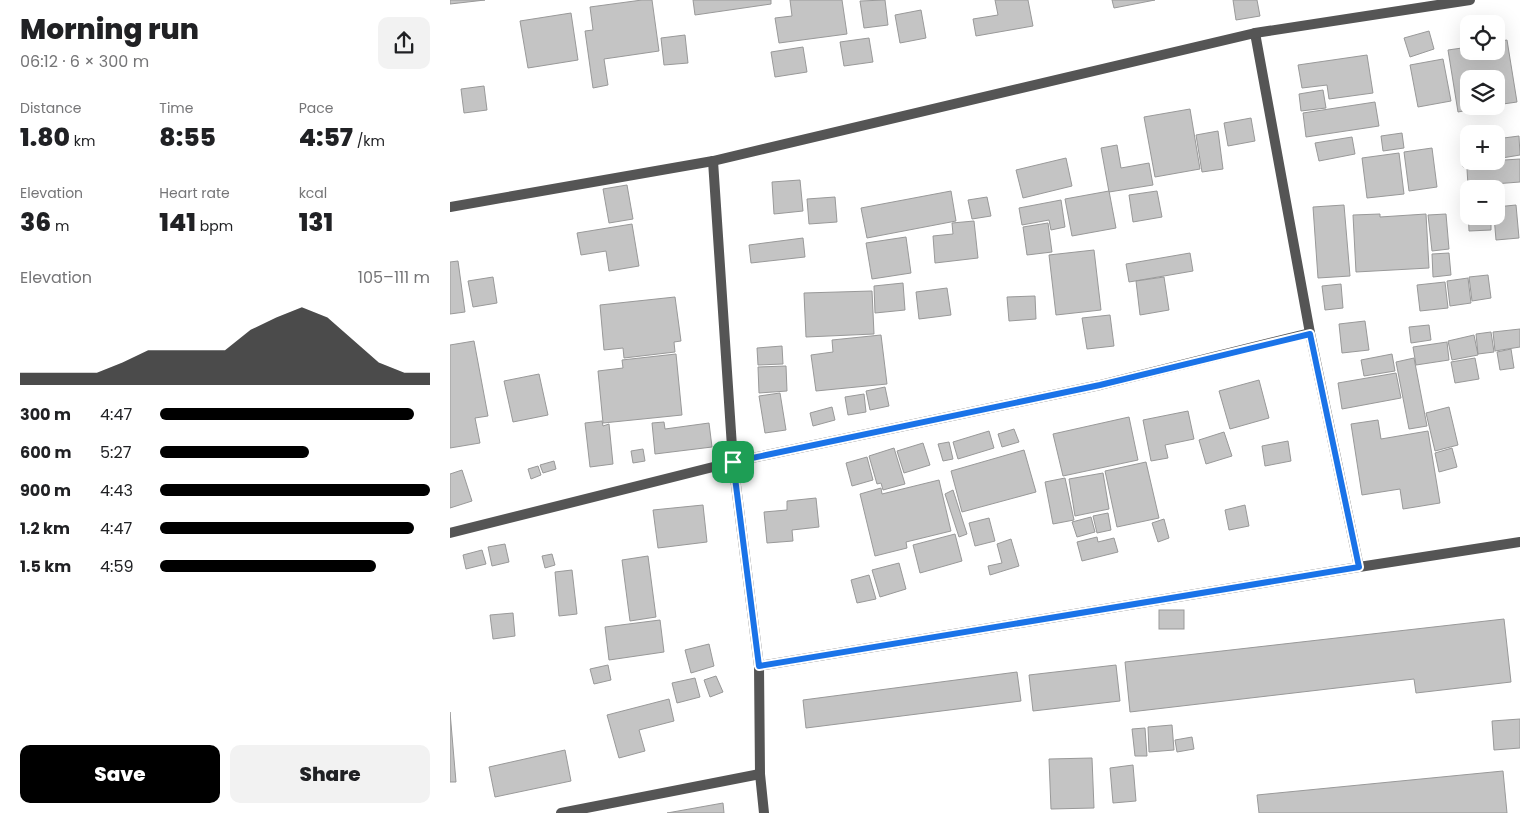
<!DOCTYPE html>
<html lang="en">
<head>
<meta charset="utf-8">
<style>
  :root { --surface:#fff; --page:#f2f2f2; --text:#202124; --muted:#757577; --accent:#000 }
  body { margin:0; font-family:Poppins,sans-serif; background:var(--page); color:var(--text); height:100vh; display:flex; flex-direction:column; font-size:19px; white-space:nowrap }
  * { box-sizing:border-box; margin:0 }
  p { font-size:16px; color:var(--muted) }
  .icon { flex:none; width:28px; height:28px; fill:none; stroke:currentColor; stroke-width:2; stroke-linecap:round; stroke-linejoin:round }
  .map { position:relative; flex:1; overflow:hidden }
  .side { display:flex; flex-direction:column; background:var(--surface); width:450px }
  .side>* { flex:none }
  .buttons { position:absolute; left:1010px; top:15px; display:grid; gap:10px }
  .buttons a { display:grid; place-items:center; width:45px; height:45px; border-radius:10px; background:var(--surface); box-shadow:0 5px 20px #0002; font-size:25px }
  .pin { position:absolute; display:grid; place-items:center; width:42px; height:42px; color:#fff; margin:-21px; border-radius:10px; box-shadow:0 2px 8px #0006 }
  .round { display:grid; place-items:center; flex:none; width:52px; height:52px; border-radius:10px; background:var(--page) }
  .summary { display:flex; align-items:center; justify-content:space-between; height:85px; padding:0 20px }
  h1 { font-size:28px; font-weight:800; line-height:38px }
  .stats { display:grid; grid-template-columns:repeat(3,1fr); gap:8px; height:85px; padding:5px 20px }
  .stats div { display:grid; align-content:center }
  .stats b { font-size:25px; font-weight:800 }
  .stats small { font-size:14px; font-weight:400 }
  .stats p { font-size:14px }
  .chart { height:140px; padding:10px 20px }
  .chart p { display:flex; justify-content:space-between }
  .chart svg { width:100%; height:90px; margin-top:5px; fill:var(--accent); opacity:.7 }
  .button { display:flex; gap:10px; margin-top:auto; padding:10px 20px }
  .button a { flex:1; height:58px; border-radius:10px; background:var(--accent); color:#fff; font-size:20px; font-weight:800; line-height:58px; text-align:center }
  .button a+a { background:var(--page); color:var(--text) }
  ul { padding:0 20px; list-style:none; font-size:16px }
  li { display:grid; grid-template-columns:80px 60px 1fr; align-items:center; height:38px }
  li i { height:12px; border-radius:6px; background:var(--accent) }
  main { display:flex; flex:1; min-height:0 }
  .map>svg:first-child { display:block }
</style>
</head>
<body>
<main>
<section class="side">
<div class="summary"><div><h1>Morning run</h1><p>06:12 · 6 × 300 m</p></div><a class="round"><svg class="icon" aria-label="share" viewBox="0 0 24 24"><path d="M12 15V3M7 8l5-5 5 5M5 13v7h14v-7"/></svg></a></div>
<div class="stats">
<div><p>Distance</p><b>1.80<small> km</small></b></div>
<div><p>Time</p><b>8:55</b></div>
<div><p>Pace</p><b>4:57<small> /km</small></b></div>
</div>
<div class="stats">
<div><p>Elevation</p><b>36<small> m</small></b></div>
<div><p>Heart rate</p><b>141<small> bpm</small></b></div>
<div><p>kcal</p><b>131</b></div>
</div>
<div class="chart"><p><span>Elevation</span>105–111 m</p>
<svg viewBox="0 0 160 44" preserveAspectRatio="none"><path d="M0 44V38L10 38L20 38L30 38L40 33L50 27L60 27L70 27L80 27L90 17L100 11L110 6L120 11L130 22L140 33L150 38L160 38V44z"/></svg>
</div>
<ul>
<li><b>300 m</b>4:47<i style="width:94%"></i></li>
<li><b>600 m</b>5:27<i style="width:55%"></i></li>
<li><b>900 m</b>4:43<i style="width:100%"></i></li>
<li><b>1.2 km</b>4:47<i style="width:94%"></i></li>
<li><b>1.5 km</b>4:59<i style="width:80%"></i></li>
</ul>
<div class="button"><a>Save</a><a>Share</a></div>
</section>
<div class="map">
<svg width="1070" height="813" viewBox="0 0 1070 813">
  <rect width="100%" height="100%" fill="#fff"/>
  <g fill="#c4c4c4" stroke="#999">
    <polygon points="0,0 35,0 0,4"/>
    <polygon points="192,0 202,0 209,51 154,59 158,85 143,88 135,31 143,30 140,7"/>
    <polygon points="243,0 321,0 321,4 245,15"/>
    <polygon points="340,0 392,0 397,34 329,43 325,18 342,16"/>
    <polygon points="435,0 438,25 414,28 410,1"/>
    <polygon points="545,0 578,0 583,26 526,36 523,19 548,15"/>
    <polygon points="662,0 705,0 664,8"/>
    <polygon points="783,0 807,0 810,16 786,20"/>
    <polygon points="471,10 476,38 450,43 445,15"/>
    <polygon points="121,13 128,60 78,68 70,21"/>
    <polygon points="979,31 984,49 960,57 954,38"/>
    <polygon points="235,35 238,63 214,65 211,38"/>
    <polygon points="419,38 423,62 394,66 390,42"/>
    <polygon points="1057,40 1067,102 1046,105 1046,79 1019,79 1019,106 1041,106 1008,112 998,50 1019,47 1019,51 1046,51 1046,42"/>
    <polygon points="353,47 357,72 325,77 321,52"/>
    <polygon points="917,55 923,93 879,99 877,85 852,88 848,65"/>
    <polygon points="993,59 1001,101 968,107 960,65"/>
    <polygon points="34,86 37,110 14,113 11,89"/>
    <polygon points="873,90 876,108 851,111 849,94"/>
    <polygon points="925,102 929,126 856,137 853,113"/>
    <polygon points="740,109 750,169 705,177 694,117"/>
    <polygon points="801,118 805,141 778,146 774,123"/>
    <polygon points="768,131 773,169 752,172 746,135"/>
    <polygon points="952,133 954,148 933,151 931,136"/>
    <polygon points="1069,136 1070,155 1046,159 1046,139"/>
    <polygon points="902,137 905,154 869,161 865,143"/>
    <polygon points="1012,142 1019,142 1019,161 1037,161 1037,165 1013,167"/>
    <polygon points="667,145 671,168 699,163 703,185 659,192 651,148"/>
    <polygon points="982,148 987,187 959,191 954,152"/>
    <polygon points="949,153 954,194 917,198 912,158"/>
    <polygon points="616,158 622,186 573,198 566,170"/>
    <polygon points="1070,159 1070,182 1018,186 1017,169 1040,167 1039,161"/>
    <polygon points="350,180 353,211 324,214 322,182"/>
    <polygon points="177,185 183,219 159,223 153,189"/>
    <polygon points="501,191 506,221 417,238 411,208"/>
    <polygon points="659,191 666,228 622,236 615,199"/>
    <polygon points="707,191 712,217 683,222 679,195"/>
    <polygon points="385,197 387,222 359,224 357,199"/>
    <polygon points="537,197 541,216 522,219 518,200"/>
    <polygon points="611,200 615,227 601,230 599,220 572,225 569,208"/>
    <polygon points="894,205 900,276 868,278 863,207"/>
    <polygon points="1066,205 1069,238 1046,240 1044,216 1046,216 1046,207"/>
    <polygon points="1018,209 1019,216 1041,216 1041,230 1019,231"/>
    <polygon points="930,214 930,217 976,214 979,268 906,272 903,215"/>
    <polygon points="996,214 999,249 982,251 978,215"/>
    <polygon points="524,221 528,258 485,263 483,236 503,234 502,223"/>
    <polygon points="598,223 602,252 577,255 573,227"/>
    <polygon points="182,224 189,266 159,271 156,251 131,255 127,233"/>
    <polygon points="456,237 461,273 422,279 416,243"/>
    <polygon points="353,238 355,257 301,263 299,245"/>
    <polygon points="644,250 651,310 606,315 599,255"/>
    <polygon points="740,253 743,271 679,282 676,264"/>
    <polygon points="999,253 1001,275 983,277 982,254"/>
    <polygon points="8,261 15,312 0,314 0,262"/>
    <polygon points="1038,275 1041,298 1022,301 1019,277"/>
    <polygon points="43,277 47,303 23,307 18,281"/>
    <polygon points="714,277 719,310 690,315 686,281"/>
    <polygon points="1018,278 1021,303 1000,306 997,281"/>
    <polygon points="995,282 998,308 970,311 967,285"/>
    <polygon points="453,283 455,310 425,313 424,286"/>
    <polygon points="891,284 893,308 875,310 872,286"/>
    <polygon points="497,288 501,315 469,319 466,292"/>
    <polygon points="422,291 424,334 356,337 354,293"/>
    <polygon points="585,296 586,319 559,321 557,297"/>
    <polygon points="225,297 231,341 224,342 225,352 174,358 173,348 154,350 150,305"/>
    <polygon points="660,315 664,346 637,349 632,318"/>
    <polygon points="915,321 919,350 892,353 889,324"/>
    <polygon points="979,325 981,340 961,343 959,327"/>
    <polygon points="1070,329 1070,347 1045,351 1043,332"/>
    <polygon points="1041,332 1044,352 1028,354 1026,334"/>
    <polygon points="431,335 437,384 366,391 361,355 383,352 382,340"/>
    <polygon points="1024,335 1028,355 1002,360 998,341"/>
    <polygon points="24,341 38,416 25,418 30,443 0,448 0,345"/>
    <polygon points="997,342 999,360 966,365 963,347"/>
    <polygon points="332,346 333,364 308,365 307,348"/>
    <polygon points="1061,349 1064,368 1050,370 1047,352"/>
    <polygon points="226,354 232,415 153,423 148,371 173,368 172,360"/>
    <polygon points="942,354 945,371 914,376 911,360"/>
    <polygon points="964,358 977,426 959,429 946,362"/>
    <polygon points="1025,358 1029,379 1005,383 1001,362"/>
    <polygon points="336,366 337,391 309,393 308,367"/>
    <polygon points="946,373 951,398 892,409 888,383"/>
    <polygon points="89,374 98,415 63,422 54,381"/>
    <polygon points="809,380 819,418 780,429 769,391"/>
    <polygon points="435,387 439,406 420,410 416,391"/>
    <polygon points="330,393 336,430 315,433 309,396"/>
    <polygon points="414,394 416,412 398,415 395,397"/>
    <polygon points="382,407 385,420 363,426 360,413"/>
    <polygon points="999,407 1008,445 985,451 976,413"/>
    <polygon points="738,411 744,439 715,445 718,458 701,461 693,420"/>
    <polygon points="679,417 688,460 613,476 603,434"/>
    <polygon points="928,420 931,439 978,431 990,503 953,509 950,489 912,495 901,424"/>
    <polygon points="152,421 153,426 159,424 163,464 140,467 135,423"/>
    <polygon points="214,422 215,429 259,423 262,447 205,454 202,423"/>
    <polygon points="564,429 569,442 552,447 548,434"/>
    <polygon points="539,431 544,448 508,459 503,442"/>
    <polygon points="774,432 782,456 756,464 749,440"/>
    <polygon points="838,441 841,461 815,466 812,446"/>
    <polygon points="499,442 503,459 493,461 488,444"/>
    <polygon points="473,443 480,465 454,473 447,451"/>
    <polygon points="444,448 455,484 433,490 431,483 427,484 419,456"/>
    <polygon points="1002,448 1007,467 989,472 985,453"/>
    <polygon points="193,449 195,461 183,463 181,451"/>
    <polygon points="574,450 586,492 512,512 501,471"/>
    <polygon points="417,457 423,480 402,486 396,463"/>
    <polygon points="104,461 106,469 93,473 90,465"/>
    <polygon points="696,462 709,518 667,527 655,471"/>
    <polygon points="88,466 91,475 81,479 78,469"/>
    <polygon points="12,470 22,501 0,508 0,474"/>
    <polygon points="653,473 659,509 625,516 619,479"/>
    <polygon points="615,478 624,520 603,524 595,482"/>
    <polygon points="489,480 501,531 456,542 457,548 425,556 410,494 431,488 432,494"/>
    <polygon points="503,490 517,534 509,537 495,494"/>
    <polygon points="366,498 369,527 342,530 343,541 317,543 314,512 337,510 337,501"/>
    <polygon points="253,505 257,542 208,548 203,510"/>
    <polygon points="795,505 799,526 779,530 775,510"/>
    <polygon points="658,513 661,530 647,533 643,516"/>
    <polygon points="641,517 645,532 627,537 622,522"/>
    <polygon points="539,518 545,541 525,546 519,523"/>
    <polygon points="714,519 719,538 708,542 702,523"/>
    <polygon points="505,534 512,561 470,573 463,545"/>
    <polygon points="647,537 648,542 664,538 668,552 632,561 627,542"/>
    <polygon points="561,539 569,566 540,575 538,566 552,563 547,544"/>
    <polygon points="55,544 59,562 42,566 38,547"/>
    <polygon points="32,550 36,564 16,569 13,555"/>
    <polygon points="102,554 105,565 95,568 92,556"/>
    <polygon points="198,556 206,617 180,621 172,560"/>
    <polygon points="449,563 456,589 430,597 422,570"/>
    <polygon points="122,570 127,614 109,616 105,572"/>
    <polygon points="419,575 426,599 407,603 401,580"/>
    <rect x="709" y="610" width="25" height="19"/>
    <polygon points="63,613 65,636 43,639 40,615"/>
    <polygon points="1054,619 1061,682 966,693 964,679 680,712 675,662"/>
    <polygon points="210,620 214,652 159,660 155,627"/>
    <polygon points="259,644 264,666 241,673 235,650"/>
    <polygon points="158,665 161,680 144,684 140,669"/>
    <polygon points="666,665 670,701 583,711 579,675"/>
    <polygon points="567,672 571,701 356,728 353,700"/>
    <polygon points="266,676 273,692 260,697 254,680"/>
    <polygon points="245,678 250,697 227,703 222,683"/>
    <polygon points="219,699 224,721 189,730 195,751 169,758 157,715"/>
    <polygon points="0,712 6,782 0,782"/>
    <polygon points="1070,719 1070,748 1044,750 1042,721"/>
    <polygon points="722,725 724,750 699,752 698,727"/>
    <polygon points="695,728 697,756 685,756 682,729"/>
    <polygon points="742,737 744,749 727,752 725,740"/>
    <polygon points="115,750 121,781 45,797 39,767"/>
    <polygon points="642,758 644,808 601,809 599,759"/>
    <polygon points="683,765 686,801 663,803 660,768"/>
    <polygon points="1053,771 1057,813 809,813 807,795"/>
    <polygon points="273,803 274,813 217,813"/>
  </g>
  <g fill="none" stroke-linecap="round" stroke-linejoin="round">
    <g stroke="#555" stroke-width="10">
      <polyline points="805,33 860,333 909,567"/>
      <polyline points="263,161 283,462 309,666 310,774 314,813"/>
      <polyline points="0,207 263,161 805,33 1020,0"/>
      <polyline points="0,533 283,462 650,385 860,333"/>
      <polyline points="309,666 909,567 1070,542"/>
      <polyline points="111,813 310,774"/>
    </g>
  </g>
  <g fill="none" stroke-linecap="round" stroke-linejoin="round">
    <defs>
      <polygon id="route" points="860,334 909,567 309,666 283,462 650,385"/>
    </defs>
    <use href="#route" stroke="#fff" stroke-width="10"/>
    <use href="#route" stroke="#1a73e8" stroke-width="6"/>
  </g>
</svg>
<div class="buttons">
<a><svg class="icon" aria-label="locate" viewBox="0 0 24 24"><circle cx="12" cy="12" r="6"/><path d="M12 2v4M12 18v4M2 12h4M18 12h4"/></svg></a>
<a><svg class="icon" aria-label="layers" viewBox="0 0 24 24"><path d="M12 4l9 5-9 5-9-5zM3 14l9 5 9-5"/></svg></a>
<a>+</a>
<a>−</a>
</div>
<div class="pin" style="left:283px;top:462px;background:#1e9e55"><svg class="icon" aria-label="arrive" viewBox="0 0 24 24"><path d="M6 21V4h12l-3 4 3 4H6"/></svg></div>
</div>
</main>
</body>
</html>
